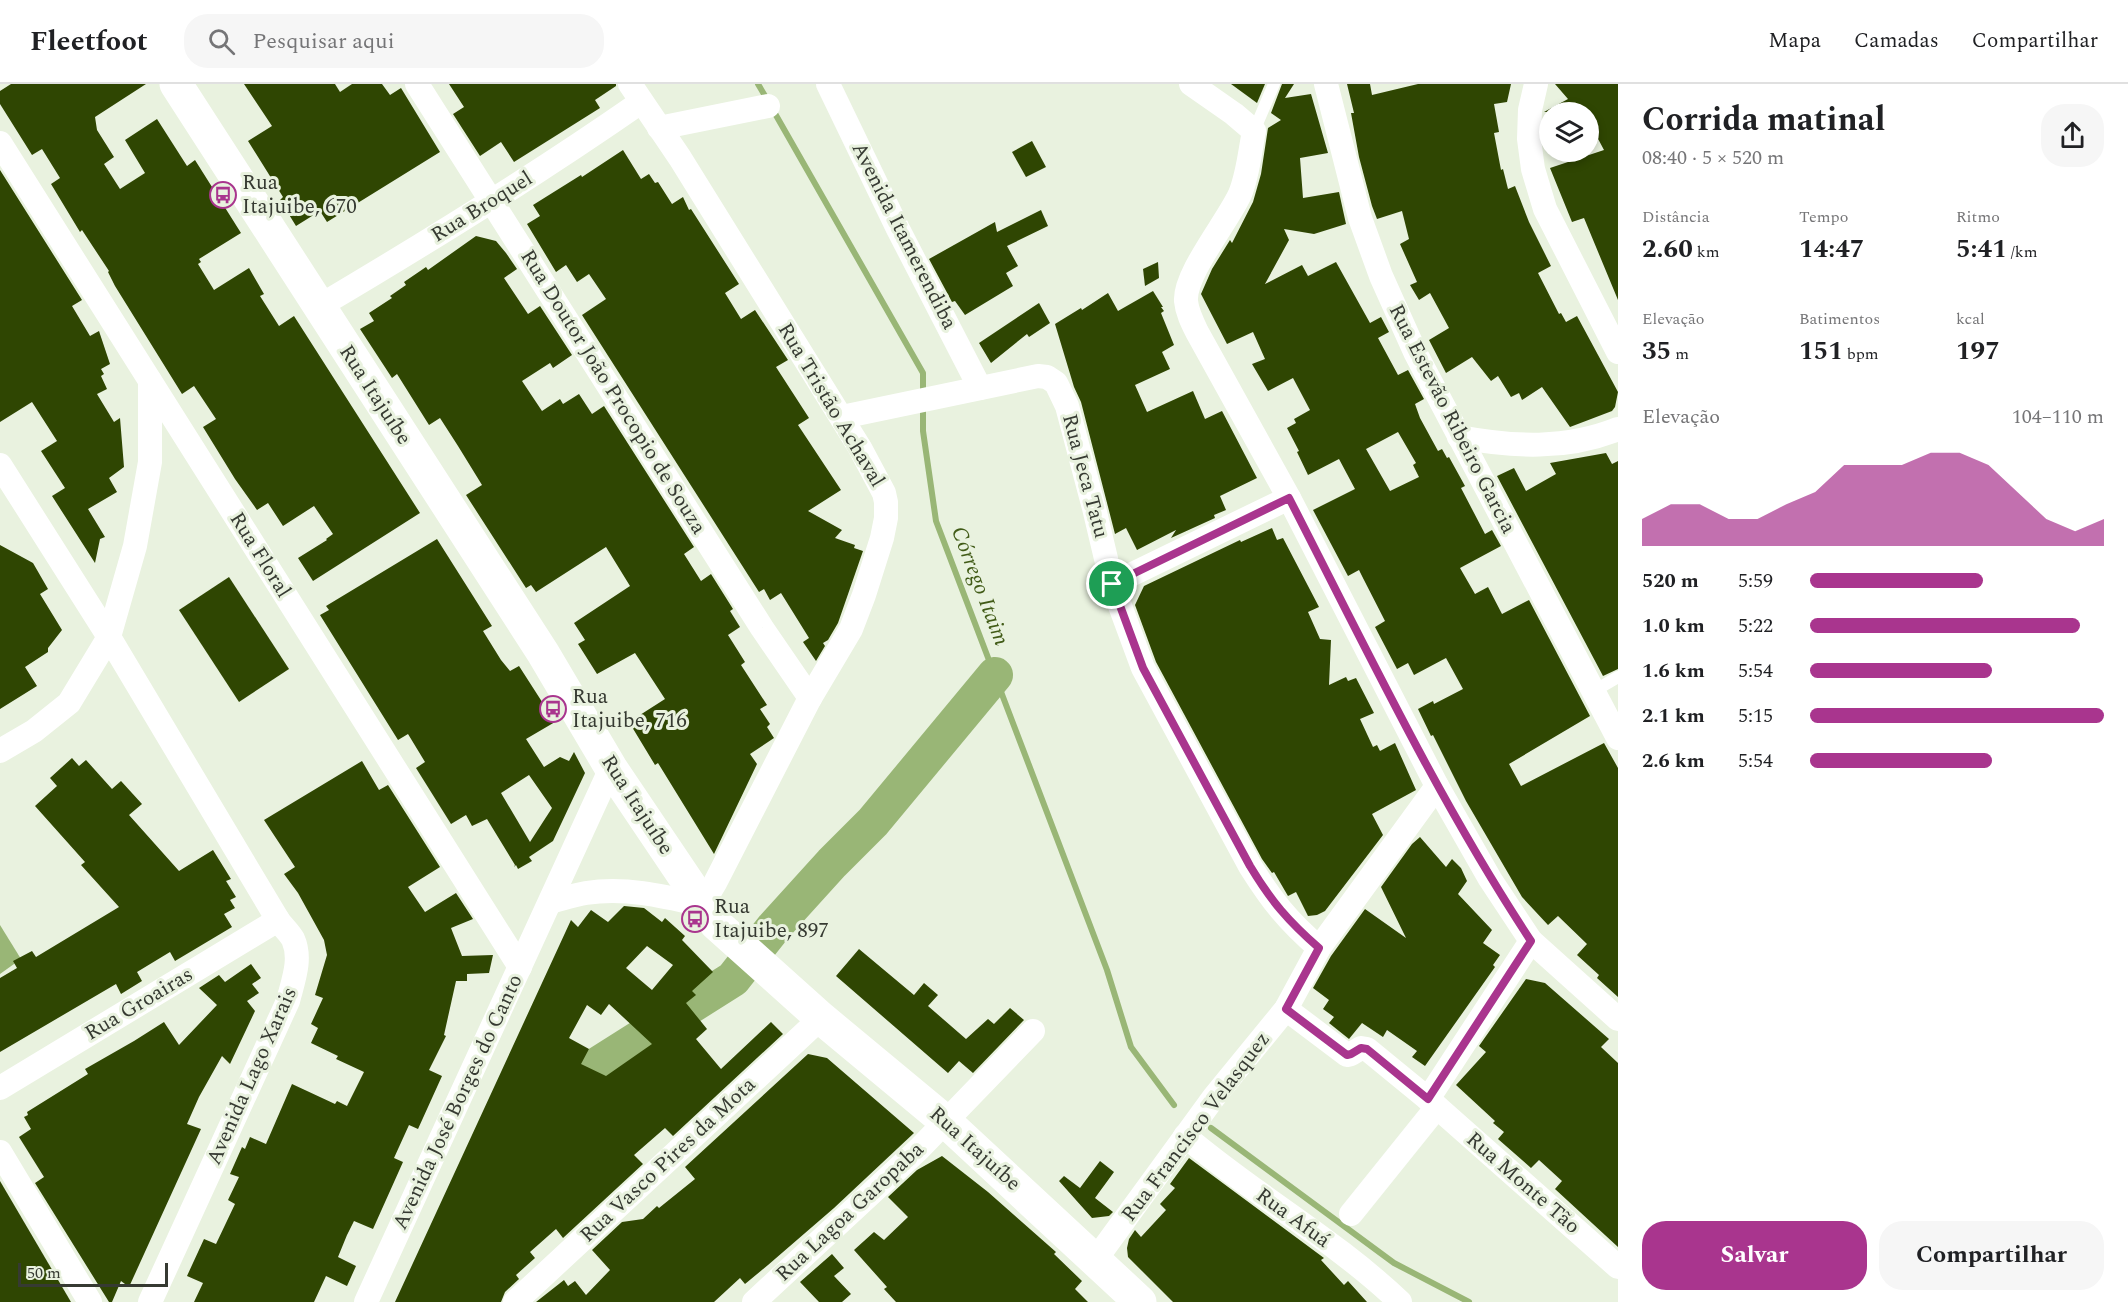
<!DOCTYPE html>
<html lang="pt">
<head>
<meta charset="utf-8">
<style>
  :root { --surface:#fff; --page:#f6f6f6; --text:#202124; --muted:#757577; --line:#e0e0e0; --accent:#a9358e }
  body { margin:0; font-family:Spectral,serif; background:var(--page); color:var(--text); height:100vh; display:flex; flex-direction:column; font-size:22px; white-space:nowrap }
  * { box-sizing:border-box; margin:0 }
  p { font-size:20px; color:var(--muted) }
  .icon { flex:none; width:33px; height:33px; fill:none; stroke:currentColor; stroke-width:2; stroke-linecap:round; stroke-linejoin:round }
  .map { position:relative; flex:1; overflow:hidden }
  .panel { display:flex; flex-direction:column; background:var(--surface); width:510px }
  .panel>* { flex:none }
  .controls { position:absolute; left:1539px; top:18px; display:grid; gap:12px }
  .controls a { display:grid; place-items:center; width:60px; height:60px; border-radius:50%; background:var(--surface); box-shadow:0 3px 9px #0003; font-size:30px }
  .scale { position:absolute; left:18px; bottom:15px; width:150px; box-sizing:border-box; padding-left:6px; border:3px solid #363a32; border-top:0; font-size:16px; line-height:21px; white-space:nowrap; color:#363a32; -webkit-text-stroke:4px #e9f2df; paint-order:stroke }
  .pin { position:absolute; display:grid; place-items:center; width:51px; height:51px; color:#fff; margin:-26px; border:3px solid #fff; border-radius:50%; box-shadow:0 2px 6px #0007 }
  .round { display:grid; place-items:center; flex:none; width:63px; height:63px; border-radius:24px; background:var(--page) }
  .headline { display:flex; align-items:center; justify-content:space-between; height:102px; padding:0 24px }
  h1 { font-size:33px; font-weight:700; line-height:45px }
  .metrics { display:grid; grid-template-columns:repeat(3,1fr); gap:9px; height:102px; padding:6px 24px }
  .metrics div { display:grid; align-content:center }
  .metrics b { font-size:26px; font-weight:700 }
  .metrics small { font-size:16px; font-weight:400 }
  .metrics p { font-size:16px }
  .chart { height:168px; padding:12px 24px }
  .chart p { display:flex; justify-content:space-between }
  .chart svg { width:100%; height:108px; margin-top:6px; fill:var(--accent); opacity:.7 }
  .primary-button { display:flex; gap:12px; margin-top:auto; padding:12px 24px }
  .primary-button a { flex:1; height:69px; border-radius:24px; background:var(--accent); color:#fff; font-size:24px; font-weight:700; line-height:69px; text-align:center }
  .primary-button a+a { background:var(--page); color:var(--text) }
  ul { padding:0 24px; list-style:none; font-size:20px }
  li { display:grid; grid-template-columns:96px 72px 1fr; align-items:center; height:45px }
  li i { height:15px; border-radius:8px; background:var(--accent) }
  header { display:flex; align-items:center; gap:36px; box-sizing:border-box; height:84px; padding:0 30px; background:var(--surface); border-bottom:2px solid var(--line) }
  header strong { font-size:28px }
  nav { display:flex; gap:33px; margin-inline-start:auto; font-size:21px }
  .search { width:420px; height:54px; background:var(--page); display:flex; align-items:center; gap:15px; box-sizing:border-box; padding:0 21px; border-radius:24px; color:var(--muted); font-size:22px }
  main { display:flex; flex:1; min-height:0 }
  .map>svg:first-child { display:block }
</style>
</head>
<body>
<header>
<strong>Fleetfoot</strong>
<div class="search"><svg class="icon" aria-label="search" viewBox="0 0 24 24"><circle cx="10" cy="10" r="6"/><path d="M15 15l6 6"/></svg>Pesquisar aqui</div>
<nav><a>Mapa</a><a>Camadas</a><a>Compartilhar</a></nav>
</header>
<main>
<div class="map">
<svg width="1618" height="1218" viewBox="0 0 1618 1218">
  <rect width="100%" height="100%" fill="#e9f2df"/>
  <polygon fill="#99b676" points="0,841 21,875 0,890"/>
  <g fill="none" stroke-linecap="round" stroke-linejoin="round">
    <g stroke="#99b676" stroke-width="6">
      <polyline points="758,0 768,17"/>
      <polyline points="773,26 923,289 923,312"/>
      <polyline points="923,322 923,347 936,437 1107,886 1131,963 1174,1021"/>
      <polyline points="1211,1044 1394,1179 1469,1218"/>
    </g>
    <polyline stroke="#99b676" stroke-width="36" points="558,1021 594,983 733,895 774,843 832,779 873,738 995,591"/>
  </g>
  <g fill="#2f4602" fill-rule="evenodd">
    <polygon points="11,0 146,0 95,33 97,46 114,73 104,80 120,105 145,89 125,56 157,35 187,82 195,76 241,149 199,175 201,178 198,180 214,206 249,184 264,210 260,212 279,242 294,232 420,429 313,497 298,474 327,456 326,455 333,450 314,422 283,442 268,419 257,426 235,395 203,343 216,335 194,302 182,310 115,202 108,188 109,187 82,146 80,148 51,100 60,94 42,65 32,71 0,20 0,7"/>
    <polygon points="244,0 335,0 340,8 352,0 382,0 390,11 401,4 440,68 327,138 320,127 296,142 280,116 283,113 248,57 272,42"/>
    <polygon points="449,0 616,0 616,2 595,16 600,24 514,78 501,58 480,72 453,30 464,23"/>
    <polygon points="1231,0 1265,0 1257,19"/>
    <path d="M1282,0H1294L1285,14L1311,10L1328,69L1300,74L1303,114L1339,108L1346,140L1314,150L1284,145L1289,156L1265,200L1302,181L1308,192L1336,178L1370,239L1381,233L1389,248L1378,254L1398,291L1408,286L1424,315L1415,320L1420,334L1438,367L1442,365L1447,374L1449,373L1465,402L1461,404L1485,450L1492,446L1501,462L1460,484L1475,510L1488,503L1502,530L1529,516L1590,632L1509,680L1521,702L1604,659L1618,684V913L1597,894L1599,891L1577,871L1587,860L1558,832L1548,841L1522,813L1466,717L1433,651L1431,652L1418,625L1433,617L1434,620L1463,605L1446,574L1414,591L1408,579L1397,585L1375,543L1385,537L1364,496L1359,486L1348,492L1313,426L1355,405L1339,375L1308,391L1297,368L1299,367L1287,344L1296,339L1294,335L1310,326L1293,294L1268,307L1252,280L1265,275L1253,248L1227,260L1201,210L1212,185L1230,156L1232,159L1253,118L1261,90L1268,44L1281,36L1271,29ZM1398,348L1416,379L1413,381L1419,393L1390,407L1366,365Z"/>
    <polygon points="1347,0 1370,0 1372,11 1418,0 1511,0 1507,18 1494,20 1499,48 1494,49 1501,86 1503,85 1508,105 1515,102 1529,138 1551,182 1538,189 1559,230 1561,229 1566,238 1577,232 1618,308 1615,323 1612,327 1570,343 1542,303 1522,316 1519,309 1511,313 1498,292 1491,297 1472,273 1446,289 1429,256 1449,244 1430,209 1419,216 1410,201 1417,198 1400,160 1409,155 1402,127 1377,135 1372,122 1359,73 1351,29 1354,29"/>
    <polygon points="1555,0 1618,0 1618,216 1584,134 1572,138 1550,84 1604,66 1588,36 1588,28 1544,28 1568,15"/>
    <polygon points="1032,57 1046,83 1026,93 1012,68"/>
    <polygon points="623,66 641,95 649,90 655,99 658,98 672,120 683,113 689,126 691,125 739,200 725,209 741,235 755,226 788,276 776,283 809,334 798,341 841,406 808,427 842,446 835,454 855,461 854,464 863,467 838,539 828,556 823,559 825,562 816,577 803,558 809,554 781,509 770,516 764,505 759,508 582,231 606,215 589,190 577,198 566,181 556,188 527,140 540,132 533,121 581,91 582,93"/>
    <polygon points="0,86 82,216 72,222 90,252 99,247 110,280 101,285 104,290 101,292 107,305 97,310 114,338 120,334 124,383 109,394 117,408 88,425 105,453 100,455 95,479 52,412 65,404 41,367 57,357 32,318 0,338"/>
    <polygon points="1041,126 1048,142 1007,162 1018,182 1006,189 1013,202 965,231 955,217 952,218 929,175 995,138 997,148"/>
    <polygon points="476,152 496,157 506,169 517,185 504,194 528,230 540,222 572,271 553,284 550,279 522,297 542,327 560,315 563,320 579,310 592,330 604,322 694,463 684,470 701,497 711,490 733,525 730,527 740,543 728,551 745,578 741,581 767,621 760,625 770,640 767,643 774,654 750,670 757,680 714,770 658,679 655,681 629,638 665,615 635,569 597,590 578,560 585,556 574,539 630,502 606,463 536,508 531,501 526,504 466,411 482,401 458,362 440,334 429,341 397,290 392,294 360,245 374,237 369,229 392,214 390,212 406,201 404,198 426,183 428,186"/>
    <polygon points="1158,178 1159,194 1145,202 1143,185"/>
    <polygon points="1153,207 1163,223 1161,223 1164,227 1161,229 1174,261 1162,268 1170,285 1135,301 1147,328 1193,307 1205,335 1222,327 1257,394 1220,412 1226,426 1214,431 1215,434 1171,454 1176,446 1137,466 1126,444 1115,450 1081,318 1074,303 1055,240 1081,224 1082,226 1108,209 1118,227"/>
    <polygon points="1039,219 1050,239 1029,253 1027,250 991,279 979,259"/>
    <polygon points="1606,369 1612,380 1618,377 1618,585 1603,592 1497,392 1514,384 1526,407 1556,390 1550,379"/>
    <polygon points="1272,444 1277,456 1283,454 1319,523 1308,528 1320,555 1331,556 1329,601 1346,593 1348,597 1356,594 1374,629 1360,635 1373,663 1377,661 1380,667 1395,659 1416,706 1372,730 1383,751 1325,827 1317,831 1308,832 1296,808 1288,812 1274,788 1272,789 1262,775 1156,578 1135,521 1144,502 1240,456 1241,458"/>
    <path d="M437,455L492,542L483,547L501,576L510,587L519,582L555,638L526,655L544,683L560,673L569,677L574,668L585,689L553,757L529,773L532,777L518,785L516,781L514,783L515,781L487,735L472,742L466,731L451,740L416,684L425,678L408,650L398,656L320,531L329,526L326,522ZM529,691L552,724L530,758L501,709Z"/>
    <polygon points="0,461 33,479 48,505 40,510 62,546 48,564 48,568 25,583 37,602 0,625"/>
    <polygon points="229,493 289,585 239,618 179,526"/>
    <polygon points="72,674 79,682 86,676 112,705 121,697 142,720 129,731 179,787 213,766 231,795 226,797 236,813 230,816 235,824 224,830 232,843 175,877 170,868 137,888 142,897 121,910 116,900 0,968 0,894 17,884 13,877 32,867 36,873 119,823 81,781 85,778 35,722 57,702 50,694"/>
    <polygon points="362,677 379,706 388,701 440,783 408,803 425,828 456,809 473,835 451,844 462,872 493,871 489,889 467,890 467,897 456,897 444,951 446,952 429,986 442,992 418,1045 409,1041 394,1074 403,1078 373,1145 354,1137 347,1151 338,1173 356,1182 347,1202 326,1192 314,1218 194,1218 203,1199 187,1192 204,1155 216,1160 235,1120 228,1116 239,1093 230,1090 242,1063 245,1065 250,1053 266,1060 292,1000 335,1020 337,1017 347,1022 364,988 336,975 338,972 311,959 318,944 311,940 323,914 315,911 327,871 324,856 298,809 284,790 295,783 264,736"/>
    <polygon points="1420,753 1446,783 1452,775 1461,784 1467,797 1458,810 1492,846 1483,859 1500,871 1493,881 1495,883 1425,982 1412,973 1417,967 1387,946 1383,953 1362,939 1349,955 1329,939 1334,933 1323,925 1329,916 1313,904 1331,872 1365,825 1406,854 1381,803 1412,760"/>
    <path d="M624,822L644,824L662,838L665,834L685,852L682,856L713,888L692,907L696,911L686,919L707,945L696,955L721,985L771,938L783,950L673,1052L665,1044L634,1071L643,1080L563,1154L556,1145L530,1168L535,1174L516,1191L519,1195L505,1208L501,1218H395L571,836L578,843L591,826L608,838ZM647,862L673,881L652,906L626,884ZM609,920L652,960L606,992L581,980L589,965L569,954L587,921L601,931Z"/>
    <polygon points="859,865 914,911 924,899 938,911 928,922 966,955 988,935 994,940 1010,924 1024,936 973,989 959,977 948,989 836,892"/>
    <polygon points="251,880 261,894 252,900 259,909 247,917 255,927 230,980 222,972 199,1013 187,1040 201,1045 129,1203 121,1197 112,1218 109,1218 35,1099 44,1093 19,1053 31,1045 24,1033 28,1031 27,1028 88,990 85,985 134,957 164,938 179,961 217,921 199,904 219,891 225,898"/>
    <polygon points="1526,895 1545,899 1609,955 1601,963 1618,979 1618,1163 1555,1105 1562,1097 1539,1076 1531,1084 1498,1055 1504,1048 1493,1039 1495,1037 1456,1001 1486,968 1479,962"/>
    <polygon points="808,970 827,974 914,1049 834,1124 768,1181 745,1200 740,1194 714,1218 536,1218 564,1196 568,1202 575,1197 586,1211 610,1186 592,1166 622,1138 643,1135 657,1122 659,1124 695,1095 685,1083"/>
    <polygon points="942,1072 988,1108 1056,1168 1054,1170 1082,1197 1075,1205 1088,1218 896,1218 884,1205 887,1203 854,1166 874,1148 884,1156 908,1133 888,1113 917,1086"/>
    <polygon points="1189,1074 1324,1174 1321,1176 1344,1201 1348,1197 1367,1218 1173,1218 1128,1173 1127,1164 1129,1155 1135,1146 1141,1153 1166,1126 1160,1120 1175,1104 1170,1100"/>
    <polygon points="1100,1077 1114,1088 1095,1114 1113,1128 1109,1132 1092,1134 1059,1097 1064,1092 1080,1104"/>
    <polygon points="0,1097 71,1218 0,1218"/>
    <polygon points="832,1170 844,1184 834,1192 851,1210 842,1218 819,1218 800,1198"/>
  </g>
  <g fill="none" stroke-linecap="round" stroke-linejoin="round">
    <g stroke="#fff" stroke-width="12">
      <polyline points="1254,47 1274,0"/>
      <polyline points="1594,607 1618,593"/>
    </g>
    <g stroke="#fff" stroke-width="24">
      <polyline points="417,0 762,544 810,614"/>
      <polyline points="828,0 898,145 980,304"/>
      <path d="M1191,0L1234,30L1254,47C1250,67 1248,91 1240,110C1228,137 1184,190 1186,217C1187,228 1192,238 1197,248L1289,414L1437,702L1490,795L1531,857L1618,935"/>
      <polyline points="1326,0 1360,134 1381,192 1416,270 1618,654"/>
      <polyline points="1536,0 1530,26 1529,55 1533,85 1545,125 1618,268"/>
      <polyline points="659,44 768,22"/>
      <polyline points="0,59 520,883"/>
      <path d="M318,223C428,158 536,91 641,18"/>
      <path d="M842,333L1038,292L1047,293L1056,299L1067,322L1094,424L1112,500L1143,584L1250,782C1272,817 1287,836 1319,864"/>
      <path d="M1459,353C1513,363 1566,366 1618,345"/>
      <path d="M0,381L109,553L278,836C282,842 289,848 293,855C302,875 293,897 288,917L150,1218"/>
      <polyline points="1112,500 1289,414"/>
      <polyline points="0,667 34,647 69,619 109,553 135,462 150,378 150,297"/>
      <path d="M550,818C562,815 574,811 586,809C626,803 663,812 702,821L715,799L810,614L851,545L864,511L882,454L886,434V418L884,409L860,364L680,74L630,0"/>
      <polyline points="1286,925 1347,971 1351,970 1361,964 1367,965 1428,1015 1618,1183"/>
      <polyline points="0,1004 278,836"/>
      <polyline points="1428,1015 1531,857"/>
      <path d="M1185,1052C1254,1111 1334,1155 1400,1218"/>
      <polyline points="0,1068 90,1218"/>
      <polyline points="1351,1130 1437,1023"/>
      <polyline points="1096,1175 1214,1013 1286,925 1319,864 1437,702"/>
      <polyline points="366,1218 611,684"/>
      <polyline points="515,1218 821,934"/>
      <polyline points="754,1218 919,1065 1033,947"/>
    </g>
    <polyline stroke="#fff" stroke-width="33" points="176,0 543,569 611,684 716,840 821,934 945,1037 1140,1218"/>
  </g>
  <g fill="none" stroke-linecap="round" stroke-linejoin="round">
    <defs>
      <path id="route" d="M1289,414C1366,564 1438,716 1531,857L1428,1015L1367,965L1361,964L1351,970L1347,971L1286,925L1319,864C1288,837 1271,817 1250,782L1143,584L1112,500Z"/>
    </defs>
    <use href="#route" stroke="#fff" stroke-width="12"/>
    <use href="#route" stroke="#a9358e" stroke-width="8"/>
  </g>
  <defs>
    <symbol id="bus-ring" viewBox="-11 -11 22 22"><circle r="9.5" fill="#e9f2df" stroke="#a9358e" stroke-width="1.5"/><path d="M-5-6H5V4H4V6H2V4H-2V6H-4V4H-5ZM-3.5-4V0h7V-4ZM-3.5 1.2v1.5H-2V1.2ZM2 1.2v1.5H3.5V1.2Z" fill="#a9358e"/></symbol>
  </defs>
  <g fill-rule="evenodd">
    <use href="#bus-ring" x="208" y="96" width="30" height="30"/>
    <use href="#bus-ring" x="538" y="610" width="30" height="30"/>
    <use href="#bus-ring" x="680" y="820" width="30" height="30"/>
  </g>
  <g text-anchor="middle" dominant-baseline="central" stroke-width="6" stroke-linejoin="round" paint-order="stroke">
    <g font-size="21" fill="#363a32" stroke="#e9f2df" text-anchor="start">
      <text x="242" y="99">Rua<tspan x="242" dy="24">Itajuibe, 670</tspan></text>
      <text x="572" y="613">Rua<tspan x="572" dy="24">Itajuibe, 716</tspan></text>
      <text x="714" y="823">Rua<tspan x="714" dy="24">Itajuibe, 897</tspan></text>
    </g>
    <g font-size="21" fill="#363a32" stroke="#e9f2df">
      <text transform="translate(482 123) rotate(-32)">Rua Broquel</text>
      <text transform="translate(904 152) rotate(63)">Avenida Itamerendiba</text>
      <text transform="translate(613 308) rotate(58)">Rua Doutor João Procopio de Souza</text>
      <text transform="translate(375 311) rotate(57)">Rua Itajuíbe</text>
      <text transform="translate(831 321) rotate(59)">Rua Tristão Achaval</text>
      <text transform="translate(1452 335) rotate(63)">Rua Estevão Ribeiro Garcia</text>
      <text transform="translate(1085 392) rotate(75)">Rua Jeca Tatu</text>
      <text transform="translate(260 471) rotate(58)">Rua Floral</text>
      <text transform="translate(637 721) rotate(57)">Rua Itajuíbe</text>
      <text transform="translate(139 920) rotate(-31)">Rua Groairas</text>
      <text transform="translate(252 992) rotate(-66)">Avenida Lago Xarais</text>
      <text transform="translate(458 1018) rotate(-65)">Avenida José Borges do Canto</text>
      <text transform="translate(1196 1043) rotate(-53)">Rua Francisco Velasquez</text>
      <text transform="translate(975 1065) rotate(42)">Rua Itajuíbe</text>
      <text transform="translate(668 1076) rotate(-43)">Rua Vasco Pires da Mota</text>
      <text transform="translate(1523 1099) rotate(41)">Rua Monte Tão</text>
      <text transform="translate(850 1128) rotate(-43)">Rua Lagoa Garopaba</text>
      <text transform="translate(1293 1134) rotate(36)">Rua Afuá</text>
    </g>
    <g font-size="22" font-style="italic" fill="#415b17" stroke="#e9f2df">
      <text transform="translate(980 502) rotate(69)">Córrego Itaim</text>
    </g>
  </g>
</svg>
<div class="controls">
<a><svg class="icon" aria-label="layers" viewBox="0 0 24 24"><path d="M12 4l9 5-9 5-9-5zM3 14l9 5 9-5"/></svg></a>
</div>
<div class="scale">50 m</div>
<div class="pin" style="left:1112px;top:500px;background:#1e9e55"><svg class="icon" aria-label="arrive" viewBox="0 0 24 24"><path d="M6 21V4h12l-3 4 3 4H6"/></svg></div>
</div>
<section class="panel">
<div class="headline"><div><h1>Corrida matinal</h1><p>08:40 · 5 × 520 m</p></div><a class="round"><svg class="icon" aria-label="share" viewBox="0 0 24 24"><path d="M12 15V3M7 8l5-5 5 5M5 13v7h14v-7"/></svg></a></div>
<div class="metrics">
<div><p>Distância</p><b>2.60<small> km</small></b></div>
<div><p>Tempo</p><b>14:47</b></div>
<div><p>Ritmo</p><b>5:41<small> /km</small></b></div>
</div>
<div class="metrics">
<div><p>Elevação</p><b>35<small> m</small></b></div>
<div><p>Batimentos</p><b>151<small> bpm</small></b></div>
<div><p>kcal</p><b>197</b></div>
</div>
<div class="chart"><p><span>Elevação</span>104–110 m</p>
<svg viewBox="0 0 160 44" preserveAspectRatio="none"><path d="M0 44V33L10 27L20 27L30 33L40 33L50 27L60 22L70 11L80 11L90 11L100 6L110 6L120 11L130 22L140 33L150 38L160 33V44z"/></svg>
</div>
<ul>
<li><b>520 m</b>5:59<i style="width:59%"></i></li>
<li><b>1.0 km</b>5:22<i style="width:92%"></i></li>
<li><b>1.6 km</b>5:54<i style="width:62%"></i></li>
<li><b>2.1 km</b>5:15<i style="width:100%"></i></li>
<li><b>2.6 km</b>5:54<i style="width:62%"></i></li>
</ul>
<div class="primary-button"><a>Salvar</a><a>Compartilhar</a></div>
</section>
</main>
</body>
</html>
